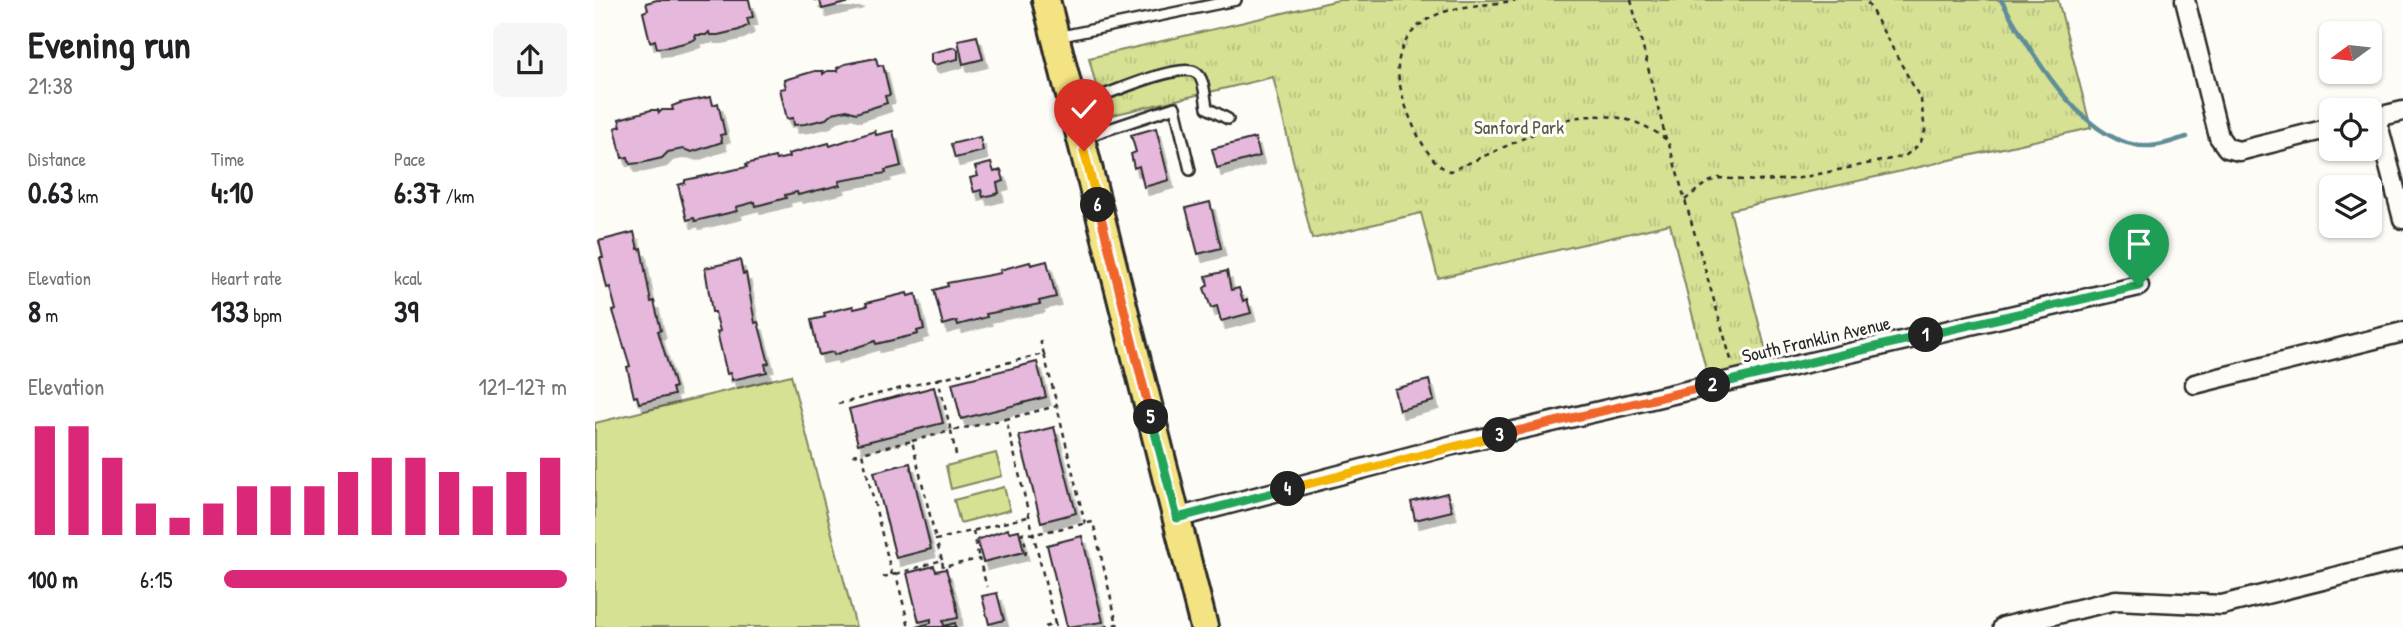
<!DOCTYPE html>
<html lang="en">
<head>
<meta charset="utf-8">
<style>
  :root { --surface:#fff; --page:#f6f6f6; --text:#202124; --muted:#757577; --accent:#db2777 }
  body { margin:0; font-family:"Patrick Hand",sans-serif; background:var(--page); color:var(--text); height:100vh; display:flex; flex-direction:column; font-size:26px; white-space:nowrap }
  * { box-sizing:border-box; margin:0 }
  p { font-size:23px; color:var(--muted) }
  .icon { flex:none; width:38px; height:38px; fill:none; stroke:currentColor; stroke-width:2; stroke-linecap:round; stroke-linejoin:round }
  .map { position:relative; flex:1; overflow:hidden }
  .sheet { display:flex; flex-direction:column; background:var(--surface); width:595px }
  .sheet>* { flex:none }
  .needle { width:46px; rotate:255deg }
  .tools { position:absolute; left:1724px; top:21px; display:grid; gap:14px }
  .tools a { display:grid; place-items:center; width:63px; height:63px; border-radius:10px; background:var(--surface); box-shadow:0 2px 5px #0004; font-size:35px }
  .pin { position:absolute; display:grid; place-items:center; width:60px; height:60px; color:#fff; margin:-72px -30px; border-radius:50% 50% 50% 0; rotate:-45deg; box-shadow:0 0 7px #0007 }
  .pin .icon { rotate:45deg }
  .km { position:absolute; width:35px; height:35px; margin:-18px; border-radius:50%; background:#222; color:#fff; font-size:19px; line-height:35px; text-align:center }
  .round { display:grid; place-items:center; flex:none; width:74px; height:74px; border-radius:10px; background:var(--page) }
  .overview { display:flex; align-items:center; justify-content:space-between; height:119px; padding:0 28px }
  h1 { font-size:38px; font-weight:800; line-height:52px }
  .figures { display:grid; grid-template-columns:repeat(3,1fr); gap:10px; height:119px; padding:7px 28px }
  .figures div { display:grid; align-content:center }
  .figures b { font-size:30px; font-weight:800 }
  .figures small { font-size:19px; font-weight:400 }
  .figures p { font-size:19px }
  .chart { height:196px; padding:14px 28px }
  .chart p { display:flex; justify-content:space-between }
  .chart svg { width:100%; height:126px; margin-top:7px; stroke:var(--accent); stroke-width:6 }
  ul { padding:0 28px; list-style:none; font-size:23px }
  li { display:grid; grid-template-columns:112px 84px 1fr; align-items:center; height:52px }
  li i { height:18px; border-radius:9px; background:var(--accent) }
  main { display:flex; flex:1; min-height:0 }
  .map>svg:first-child { display:block }
</style>
</head>
<body>
<main>
<section class="sheet">
<div class="overview"><div><h1>Evening run</h1><p>21:38</p></div><a class="round"><svg class="icon" aria-label="share" viewBox="0 0 24 24"><path d="M12 15V3M7 8l5-5 5 5M5 13v7h14v-7"/></svg></a></div>
<div class="figures">
<div><p>Distance</p><b>0.63<small> km</small></b></div>
<div><p>Time</p><b>4:10</b></div>
<div><p>Pace</p><b>6:37<small> /km</small></b></div>
</div>
<div class="figures">
<div><p>Elevation</p><b>8<small> m</small></b></div>
<div><p>Heart rate</p><b>133<small> bpm</small></b></div>
<div><p>kcal</p><b>39</b></div>
</div>
<div class="chart"><p><span>Elevation</span>121–127 m</p>
<svg viewBox="0 0 160 44" preserveAspectRatio="none"><path d="M5 44V6M15 44V6M25 44V17M35 44V33M45 44V38M55 44V33M65 44V27M75 44V27M85 44V27M95 44V22M105 44V17M115 44V17M125 44V22M135 44V27M145 44V22M155 44V17"/></svg>
</div>
<ul>
<li><b>100 m</b>6:15<i style="width:100%"></i></li>
</ul>
</section>
<div class="map">
<svg width="1808" height="627" viewBox="0 0 1808 627">
  <defs>
    <pattern id="park-tufts" width="24" height="20" patternUnits="userSpaceOnUse" patternTransform="scale(1.75)"><rect width="24" height="20" fill="#d6e194"/><path d="M3 7l-1-3M5 7V3M7 7l1-3M15 17l-1-3M17 17v-4M19 17l1-3" fill="none" stroke="#b8c180"/></pattern>
    <filter id="shadow"><feDropShadow dx="4.5" dy="8" stdDeviation="0" flood-color="#0004"/></filter>
  </defs>
  <rect width="100%" height="100%" fill="#fdfcf7"/>
  <filter id="ink" filterUnits="userSpaceOnUse"><feTurbulence type="fractalNoise" baseFrequency=".0143" numOctaves="2"/><feDisplacementMap in="SourceGraphic" scale="14" xChannelSelector="R" yChannelSelector="G"/><feConvolveMatrix kernelMatrix="1 2 1 2 8 2 1 2 1" color-interpolation-filters="sRGB"/></filter>
  <g filter="url(#ink)">
    <g fill="#d6e194" stroke="#808660" stroke-width="2">
      <polygon points="196,375 261,627 0,627 0,423"/>
      <polygon points="401,453 407,476 356,489 351,466"/>
      <polygon points="409,487 415,510 365,523 359,500"/>
    </g>
    <polygon fill="url(#park-tufts)" stroke="#808660" stroke-width="2" points="744,0 1463,0 1496,128 1135,210 1174,363 1113,378 1075,224 843,278 826,213 717,239 678,77 509,117 494,58"/>
    <g fill="none" stroke-linecap="round" stroke-linejoin="round">
      <path stroke="#5f8d98" stroke-width="4.5" d="M1406,0C1435,49 1488,149 1555,146C1567,146 1580,140 1592,137"/>
    </g>
    <g fill="#e5b8dc" stroke="#2b2b2b" stroke-width="2" filter="url(#shadow)">
      <polygon points="154,0 158,17 152,18 154,25 144,30 123,35 115,35 114,32 111,35 100,35 101,39 93,42 73,47 62,48 60,40 55,42 48,12 53,10 51,3 62,0"/>
      <polygon points="219,0 264,0 227,9 225,1"/>
      <polygon points="382,36 388,59 368,64 363,40"/>
      <polygon points="360,47 363,50 363,59 339,65 336,62 336,53"/>
      <polygon points="281,58 283,66 288,65 295,95 290,96 292,103 261,113 252,110 238,113 231,119 210,124 199,125 198,118 192,119 185,89 191,88 189,80 220,71 228,71 228,74 232,71 243,71 242,68 250,64"/>
      <polygon points="116,97 118,105 123,103 130,134 125,135 127,142 97,152 88,149 73,152 67,158 46,163 35,164 33,157 27,158 20,128 26,126 24,119 56,110 63,110 64,113 67,110 78,110 77,106 85,103"/>
      <polygon points="561,128 574,180 549,187 544,166 539,168 536,154 541,152 536,135"/>
      <polygon points="280,131 281,135 298,131 306,166 290,170 291,173 244,181 245,185 203,195 202,192 190,195 191,198 161,206 160,202 141,207 142,211 100,221 99,218 92,220 83,185 90,183 90,180 152,167 151,164 180,157 181,160 194,157 193,154 234,143 235,146"/>
      <polygon points="385,137 388,151 360,158 356,144"/>
      <polygon points="660,138 665,156 622,168 617,149"/>
      <polygon points="396,163 399,172 406,170 409,181 402,183 404,193 388,197 386,190 379,192 375,178 383,176 380,167"/>
      <polygon points="615,202 626,248 603,254 591,208"/>
      <polygon points="39,232 43,249 46,248 56,302 59,301 66,330 63,331 80,387 77,388 79,395 44,403 42,396 39,397 32,367 35,366 18,311 21,310 15,287 12,288 5,258 8,258 4,241"/>
      <polygon points="145,260 148,274 151,273 160,323 163,322 174,363 170,364 172,372 137,380 135,373 132,374 122,332 125,331 120,312 117,312 110,268"/>
      <polygon points="452,261 461,297 444,301 445,304 391,314 392,317 363,325 362,321 348,325 339,290 353,286 352,283 406,273 405,270 435,262 436,265"/>
      <polygon points="632,271 636,290 644,288 648,301 652,299 656,313 626,321 622,306 616,308 609,288 613,285 611,276"/>
      <polygon points="312,293 313,296 321,294 329,329 322,331 323,334 281,344 280,341 239,355 238,352 224,355 216,320 230,317 229,313 258,306 259,309 272,306 271,303"/>
      <polygon points="442,362 451,397 366,419 357,383"/>
      <polygon points="834,380 839,401 804,410 799,389"/>
      <polygon points="339,387 348,423 263,444 254,409"/>
      <polygon points="459,427 481,513 446,522 424,436"/>
      <polygon points="315,463 336,549 301,558 279,472"/>
      <polygon points="852,493 857,511 820,520 816,502"/>
      <polygon points="413,529 414,532 424,530 429,552 388,562 382,540"/>
      <polygon points="487,536 508,622 472,627 452,545"/>
      <polygon points="339,566 341,571 351,569 361,602 363,618 348,621 349,626 360,623 361,627 321,627 336,623 336,619 324,622 312,573"/>
      <polygon points="402,593 409,620 394,624 387,596"/>
    </g>
    <g fill="none" stroke-linecap="round" stroke-linejoin="round">
      <defs>
        <g id="service">
          <polyline points="462,37 641,0"/>
          <path d="M480,106C502,99 582,62 600,72C610,77 610,98 612,108L633,119"/>
          <polyline points="487,138 580,107 595,170"/>
        </g>
        <g id="minor">
          <polyline points="1590,0 1624,137 1632,148 1644,151 1736,128"/>
          <polyline points="1781,117 1808,219"/>
          <polyline points="1774,119 1808,111"/>
          <polyline points="1600,384 1808,332"/>
          <polyline points="581,518 858,445 1544,286"/>
          <polyline points="1408,627 1521,600 1627,605 1808,560"/>
        </g>
        <polyline id="primary" points="451,0 609,627"/>
      </defs>
      <use href="#service" stroke="#2b2b2b" stroke-width="14"/>
      <use href="#minor" stroke="#2b2b2b" stroke-width="23"/>
      <use href="#primary" stroke="#2b2b2b" stroke-width="32"/>
      <g stroke="#2b2b2b" stroke-width="2.5" stroke-dasharray="5 5" stroke-linecap="butt">
        <path d="M923,0C888,7 848,3 821,28C811,38 804,51 803,66C801,91 829,167 856,171L969,120C1007,111 1042,116 1073,141L1137,363"/>
        <polyline points="1036,0 1071,139"/>
        <polyline points="1090,200 1111,183 1124,178 1162,181 1200,179 1310,156 1325,144 1330,131 1326,100 1271,0"/>
        <polyline points="445,340 449,354"/>
        <polyline points="343,379 449,354 462,405"/>
        <polyline points="243,404 343,379 356,431 411,419"/>
        <polyline points="317,441 356,431 361,455"/>
        <polyline points="258,455 267,453"/>
        <polyline points="378,531 384,559"/>
        <polyline points="430,555 432,549 427,533 439,534 498,522 522,624"/>
        <polyline points="347,560 341,540 436,516"/>
        <polyline points="301,574 347,560 348,567 384,559 392,587"/>
        <polyline points="297,575 267,453 317,441 341,540"/>
        <polyline points="288,577 301,574 314,627"/>
        <polyline points="460,624 411,419 462,406 490,524"/>
        <polyline points="450,627 460,624 461,627"/>
        <polyline points="509,627 522,624 525,627"/>
      </g>
      <use href="#service" stroke="#fdfcf7" stroke-width="9"/>
      <use href="#minor" stroke="#fdfcf7" stroke-width="18"/>
      <use href="#primary" stroke="#f4e382" stroke-width="26"/>
    </g>
  </g>
  <g fill="none" stroke-linecap="round" stroke-linejoin="round" filter="url(#ink)">
    <defs>
      <polyline id="split-1" points="1331,335 1544,286"/>
      <polyline id="split-2" points="1118,385 1331,335"/>
      <polyline id="split-3" points="905,435 1118,385"/>
      <polyline id="split-4" points="693,489 905,435"/>
      <polyline id="split-5" points="556,417 582,518 693,489"/>
      <polyline id="split-6" points="503,205 556,417"/>
      <polyline id="split-7" points="489,151 503,205"/>
    </defs>
    <use href="#split-1" stroke="#fff" stroke-width="14"/>
    <use href="#split-2" stroke="#fff" stroke-width="14"/>
    <use href="#split-3" stroke="#fff" stroke-width="14"/>
    <use href="#split-4" stroke="#fff" stroke-width="14"/>
    <use href="#split-5" stroke="#fff" stroke-width="14"/>
    <use href="#split-6" stroke="#fff" stroke-width="14"/>
    <use href="#split-7" stroke="#fff" stroke-width="14"/>
    <use href="#split-1" stroke="#22a559" stroke-width="9"/>
    <use href="#split-2" stroke="#22a559" stroke-width="9"/>
    <use href="#split-3" stroke="#f0652b" stroke-width="9"/>
    <use href="#split-4" stroke="#f5b400" stroke-width="9"/>
    <use href="#split-5" stroke="#22a559" stroke-width="9"/>
    <use href="#split-6" stroke="#f0652b" stroke-width="9"/>
    <use href="#split-7" stroke="#f5b400" stroke-width="9"/>
  </g>
  <g text-anchor="middle" dominant-baseline="central" stroke-width="6" stroke-linejoin="round" paint-order="stroke">
    <g font-size="19" fill="#565845" stroke="#fdfcf7">
      <text x="924" y="127">Sanford Park</text>
    </g>
    <g font-size="19" fill="#2b2b2b" stroke="#fdfcf7">
      <text transform="translate(1221 339) rotate(-13)">South Franklin Avenue</text>
    </g>
  </g>
</svg>
<div class="tools">
<a><svg class="needle" viewBox="-14 -14 28 28"><path d="M0-13l5 13h-10z" fill="#e53935"/><path d="M0 13l5-13h-10z" fill="#757577"/></svg></a>
<a><svg class="icon" aria-label="locate" viewBox="0 0 24 24"><circle cx="12" cy="12" r="6"/><path d="M12 2v4M12 18v4M2 12h4M18 12h4"/></svg></a>
<a><svg class="icon" aria-label="layers" viewBox="0 0 24 24"><path d="M12 4l9 5-9 5-9-5zM3 14l9 5 9-5"/></svg></a>
</div>
<div class="pin" style="left:1544px;top:286px;background:#1e9e55"><svg class="icon" aria-label="arrive" viewBox="0 0 24 24"><path d="M6 21V4h12l-3 4 3 4H6"/></svg></div>
<div class="pin" style="left:489px;top:151px;background:#d93025"><svg class="icon" aria-label="check" viewBox="0 0 24 24"><path d="M5 12l5 5 9-10"/></svg></div>
<b class="km" style="left:1331px;top:335px">1</b>
<b class="km" style="left:1118px;top:385px">2</b>
<b class="km" style="left:905px;top:435px">3</b>
<b class="km" style="left:693px;top:489px">4</b>
<b class="km" style="left:556px;top:417px">5</b>
<b class="km" style="left:503px;top:205px">6</b>
</div>
</main>
</body>
</html>
